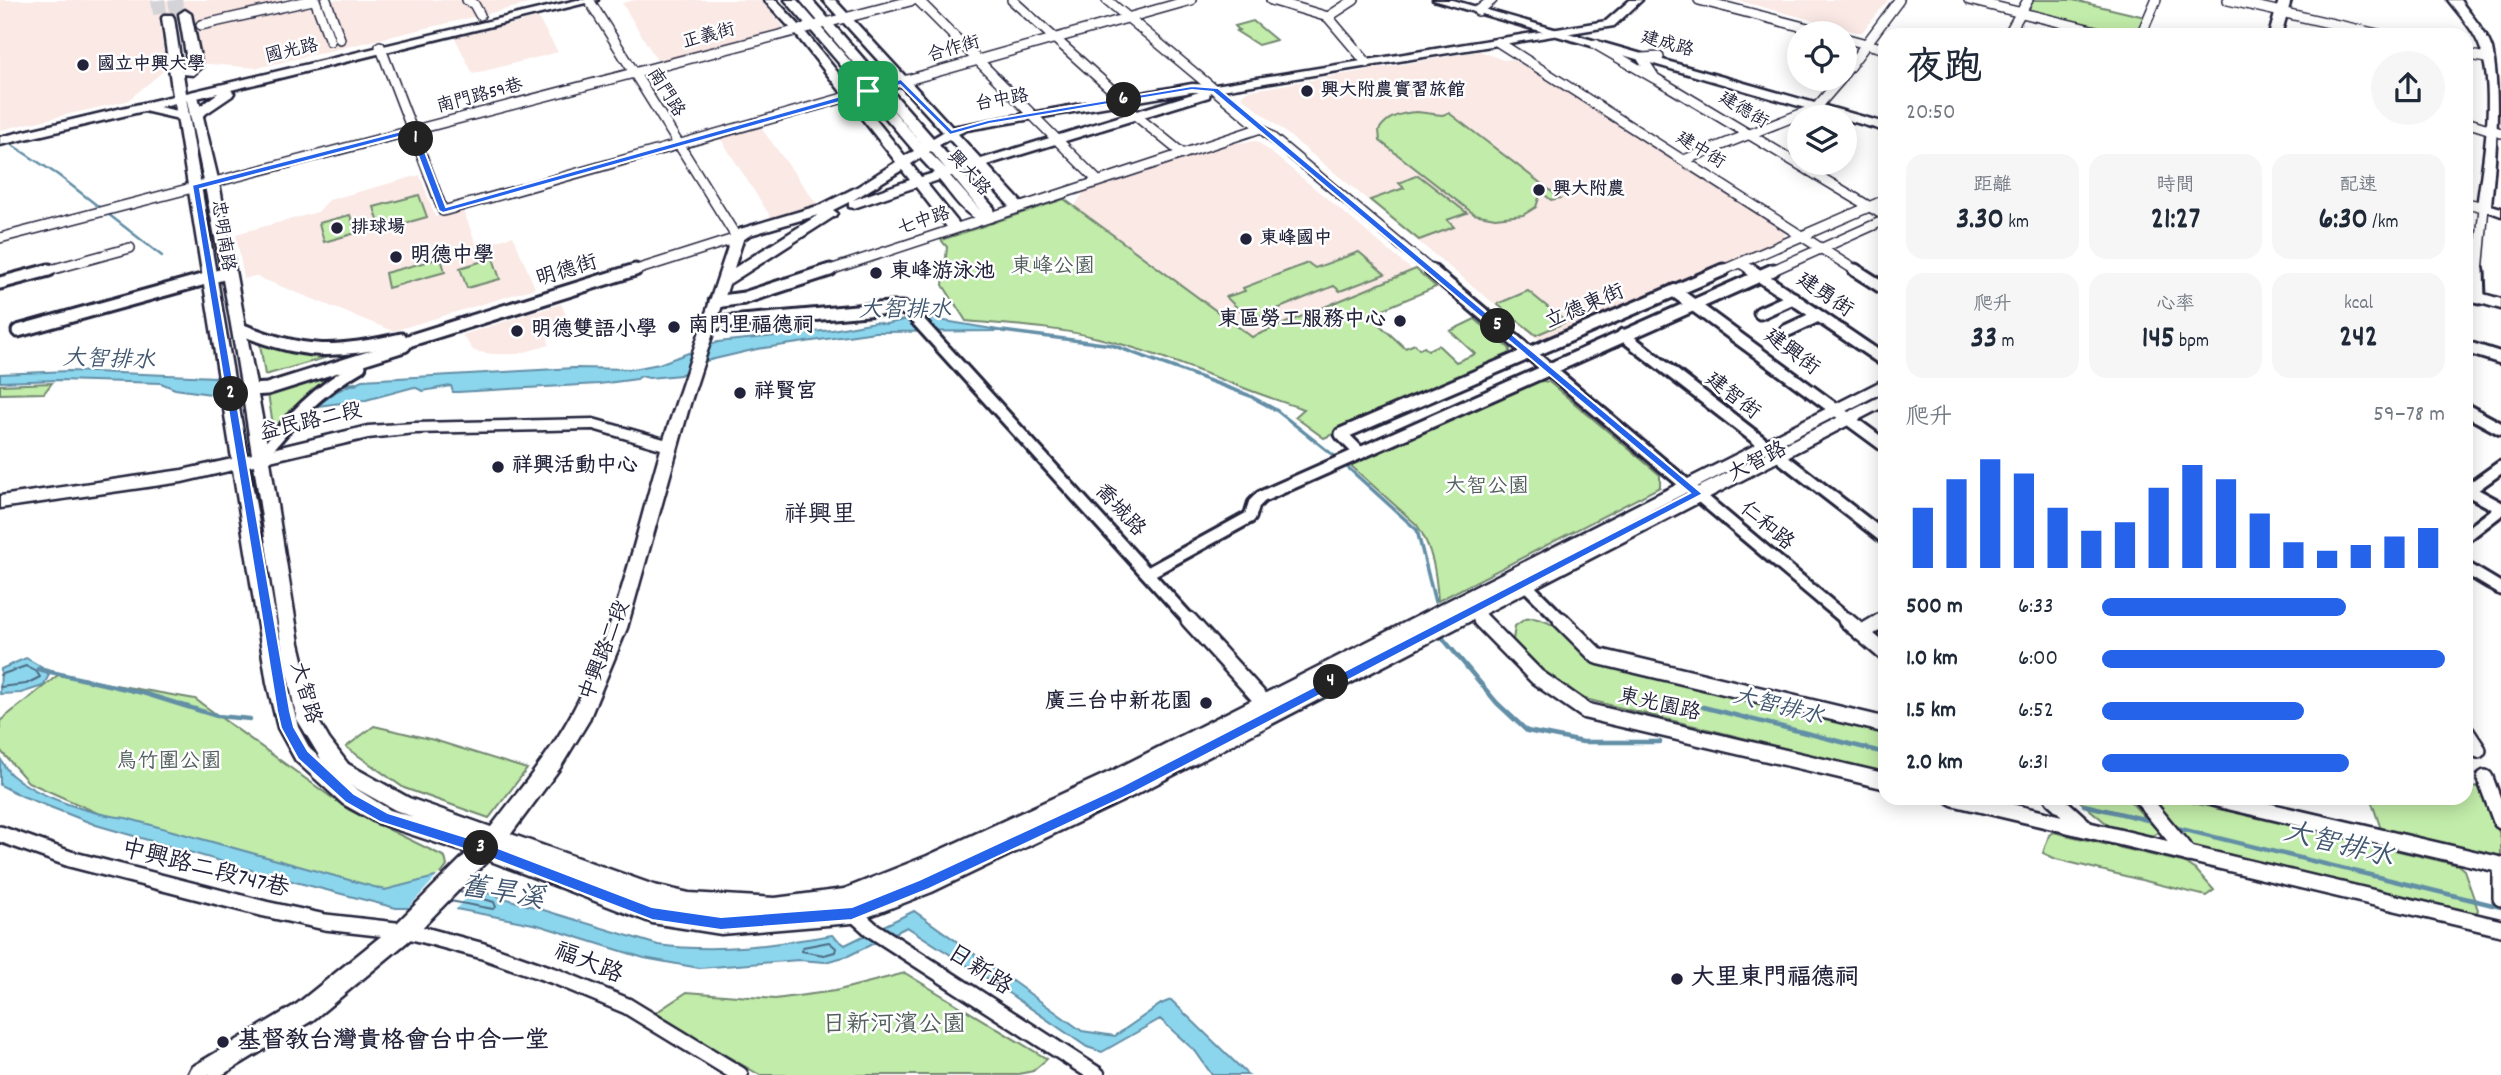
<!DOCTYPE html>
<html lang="zh-TW">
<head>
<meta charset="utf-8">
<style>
  :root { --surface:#fff; --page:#f6f6f7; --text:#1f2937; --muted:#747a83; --accent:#2563eb }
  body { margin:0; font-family:Dekko,"LXGW WenKai TC",sans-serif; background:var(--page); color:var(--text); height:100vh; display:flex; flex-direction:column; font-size:26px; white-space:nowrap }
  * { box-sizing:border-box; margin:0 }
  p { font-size:23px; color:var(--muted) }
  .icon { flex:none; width:38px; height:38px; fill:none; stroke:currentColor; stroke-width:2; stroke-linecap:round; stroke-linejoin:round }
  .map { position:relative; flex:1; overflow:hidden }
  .panel { position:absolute; left:1878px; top:28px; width:595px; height:777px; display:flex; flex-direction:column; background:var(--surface); border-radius:21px; box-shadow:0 4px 18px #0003 }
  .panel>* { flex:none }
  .fabs { position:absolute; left:1787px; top:21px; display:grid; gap:14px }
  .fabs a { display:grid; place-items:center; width:70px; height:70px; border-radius:50%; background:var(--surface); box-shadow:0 4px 18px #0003; font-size:35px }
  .pin { position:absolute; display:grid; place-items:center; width:60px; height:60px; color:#fff; margin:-30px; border-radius:14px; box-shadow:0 4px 10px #0006 }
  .km { position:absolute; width:35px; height:35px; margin:-18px; border-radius:50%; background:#222; color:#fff; font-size:19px; line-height:35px; text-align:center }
  .round { display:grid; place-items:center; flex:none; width:74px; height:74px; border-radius:37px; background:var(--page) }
  .overview { display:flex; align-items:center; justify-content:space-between; height:119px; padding:0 28px }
  h1 { font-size:38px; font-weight:700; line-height:52px }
  .metrics { display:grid; grid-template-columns:repeat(3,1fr); gap:10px; height:119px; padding:7px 28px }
  .metrics div { display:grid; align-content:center; border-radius:18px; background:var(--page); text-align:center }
  .metrics b { font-size:30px; font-weight:700 }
  .metrics small { font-size:19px; font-weight:400 }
  .metrics p { font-size:19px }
  .chart { height:196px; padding:14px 28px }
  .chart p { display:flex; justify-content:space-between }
  .chart svg { width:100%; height:126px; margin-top:7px; stroke:var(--accent); stroke-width:6 }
  ul { padding:0 28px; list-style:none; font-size:23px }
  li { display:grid; grid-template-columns:112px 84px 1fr; align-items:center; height:52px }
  li i { height:18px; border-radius:9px; background:var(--accent) }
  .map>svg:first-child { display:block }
</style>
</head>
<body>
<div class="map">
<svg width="2501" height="1075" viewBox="0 0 2501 1075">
  <rect width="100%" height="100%" fill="#fff"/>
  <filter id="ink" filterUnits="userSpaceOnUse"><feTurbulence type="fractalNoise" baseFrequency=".0143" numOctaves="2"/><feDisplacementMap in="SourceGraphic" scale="14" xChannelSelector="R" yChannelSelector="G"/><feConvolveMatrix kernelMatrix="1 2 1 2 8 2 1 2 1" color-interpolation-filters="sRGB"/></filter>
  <g filter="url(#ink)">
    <g fill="#fae9e5">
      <polygon points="0,0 545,0 257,68 197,63 188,13 159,20 166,69 127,101 0,130"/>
      <polygon points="635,0 762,0 785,29 658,62 622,3"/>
      <polygon points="1736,0 1888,0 1862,32 1857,32"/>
      <polygon points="538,18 558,52 473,74 455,38"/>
      <polygon points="1480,51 1503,60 1521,58 1785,232 1784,238 1549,342 1536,338 1241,96 1247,91"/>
      <polygon points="759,125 817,204 772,219 719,136"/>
      <polygon points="1257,141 1324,196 1413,271 1252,337 1074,207 1084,192 1235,143"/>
      <polygon points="420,175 435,217 463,209 477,247 513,236 535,288 393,331 255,276 244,279 236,234 318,212 329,200"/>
      <polygon points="561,304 572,328 548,337 549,345 518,354 492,354 474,351 462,335"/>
    </g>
    <g fill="#c2eca9" stroke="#728772" stroke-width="2">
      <polygon points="2031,0 2073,0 2145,17 2138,35 2116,35 2024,13"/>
      <polygon points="1253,21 1276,40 1258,45 1236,31 1239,30 1235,26"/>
      <path d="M1417,112L1442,115L1449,113L1560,198L1551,200L1541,192L1536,207L1523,215L1495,218L1474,214L1380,141L1379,130C1387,116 1402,113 1417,112Z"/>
      <polygon points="1418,175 1467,213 1447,220 1454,227 1419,240 1370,200 1404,188 1399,183"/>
      <polygon points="419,195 427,217 381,230 374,207"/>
      <path d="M1064,199L1252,337L1416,269L1436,287L1369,315L1405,348L1415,344L1419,349L1424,347L1428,350L1438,345L1456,362L1475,354L1450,331L1475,319L1510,349L1509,358L1324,438L1295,417L1304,409C1235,388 1169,355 1098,338C1055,327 1009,325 966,321L943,285L947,247L941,240Z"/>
      <polygon points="350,215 356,233 324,242 319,223"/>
      <polygon points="1359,252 1385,274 1340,291 1334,286 1250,320 1226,297 1245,291 1243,288 1308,263 1315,268"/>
      <polygon points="441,258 445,272 388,288 385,273"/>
      <polygon points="493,258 500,279 467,288 460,268"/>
      <polygon points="1528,291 1566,322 1536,335 1497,304"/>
      <polygon points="260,344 298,353 335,355 265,375"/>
      <polygon points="335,373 289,411 274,431 268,394"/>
      <path d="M1537,380L1549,382L1660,475V487L1438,601C1436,573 1433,549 1417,525L1349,464Z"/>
      <polygon points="52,383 44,393 0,394 0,385"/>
      <path d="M1533,618C1566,624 1572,648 1600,665L1885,732V773L1573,696L1557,686L1513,640L1515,626L1525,619Z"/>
      <path d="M58,675L195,699L349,810L445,857L447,866C429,896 394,891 364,888L104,816L28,782L0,750V721Z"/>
      <polygon points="374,726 434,740 527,769 489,818 404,788 346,747"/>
      <polygon points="2466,786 2482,787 2501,838 2501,860 2382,832 2371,800 2466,798"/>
      <polygon points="2076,798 2127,798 2157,830 2157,833 2152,836 2112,828"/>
      <polygon points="2154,798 2172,798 2458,865 2464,870 2478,910 2476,914 2192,846 2152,802"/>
      <polygon points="2053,832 2186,863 2196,870 2214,890 2206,896 2056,859 2043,853 2049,835"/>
      <polygon points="905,973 1047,1059 1033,1071 1014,1075 760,1075 654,1014 687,992 775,999 835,991"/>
    </g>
    <g fill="#8cd6ed" stroke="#628ea6" stroke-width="2">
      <polygon points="908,319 933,319 1004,331 875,332 757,349 706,361 680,375 649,378 641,376 637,379 599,384 458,392 453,392 451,386 423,391 414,387 366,400 317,406 337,391 362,380 574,368 633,369 659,364 718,342 832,330 875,322 886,324"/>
      <polygon points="69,371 216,377 218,395 175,389 161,383 58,380 0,382 0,374"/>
      <polygon points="26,658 40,666 49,675 43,686 21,693 0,694 1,669"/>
      <path d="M0,758C4,765 7,772 13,776C39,797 93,815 126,818L385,890L435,877L658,945C718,953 773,945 832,935L845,945L914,911L1082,1031L1115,1036L1161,1004L1171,1000L1248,1075H1212L1196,1052L1160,1019L1102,1052L1087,1047L985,977L907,927L848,956L825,962L799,960L699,968L644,958L538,925L451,908H396L272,876L96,825L22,796L0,785Z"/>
    </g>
    <polygon fill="#fff" points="439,874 475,888 453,913 420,912 409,907"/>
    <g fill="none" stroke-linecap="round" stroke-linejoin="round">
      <g stroke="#4c6a82" stroke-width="2">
        <polyline points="0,675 26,666 36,671 40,677 26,684 0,687"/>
        <polyline points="450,901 493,909 496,907 494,902 460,892"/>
        <polygon points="829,942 836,948 835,952 824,955 801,951 803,947"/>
      </g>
      <polyline stroke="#628ea6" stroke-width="2.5" points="9,143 58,175 162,256"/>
      <g stroke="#628ea6" stroke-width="3.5">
        <polyline points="1002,331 1112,345 1248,395 1276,410 1338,459"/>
        <polyline points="341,384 356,384"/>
        <polyline points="1344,464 1417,530 1435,602"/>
      </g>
      <g stroke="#628ea6" stroke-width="4.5">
        <polyline points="1440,635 1497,703 1527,731 1583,742 1660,742"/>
        <polyline points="38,669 143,693 217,716 250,719"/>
        <polyline points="1703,707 1885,753"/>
        <polyline points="2084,805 2156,822"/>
        <polyline points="2173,827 2501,907"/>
      </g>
      <g stroke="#d3d3d8" stroke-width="14" stroke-dasharray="14 7" stroke-linecap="butt">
        <polyline points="158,0 161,19"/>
        <polyline points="175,0 178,16"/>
      </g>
      <defs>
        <g id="street-far2">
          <polyline points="315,0 330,41"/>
          <polyline points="326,0 340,39"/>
          <polyline points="467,0 474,4 480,15"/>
          <polyline points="589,0 737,238 630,272"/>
          <polyline points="918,0 1098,181"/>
          <polyline points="1012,0 1120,97 1135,115 1183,154"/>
          <polyline points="1107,0 1433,272"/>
          <polyline points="1271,0 1328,17 1367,63"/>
          <polyline points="1699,0 1827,33"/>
          <polyline points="1969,0 2112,35"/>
          <polyline points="2228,0 2382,35"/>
          <polyline points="1478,11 1492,0"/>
          <polyline points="1328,17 1354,0"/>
          <polyline points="201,25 313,0"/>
          <polyline points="2008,35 2028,0"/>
          <polyline points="2141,35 2156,0"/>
          <polyline points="1844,38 1885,49"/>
          <polyline points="1498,42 1858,272"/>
          <polyline points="1595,44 1654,78"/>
          <polyline points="380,46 443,211 1191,0"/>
          <polyline points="2466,54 2490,59"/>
          <polyline points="1659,57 1642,58 1655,78 1885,216"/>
          <polyline points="1844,74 1899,0"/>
          <polyline points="2466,122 2501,133"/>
          <polyline points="1684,160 1816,108 1841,79"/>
          <polyline points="2466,203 2484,207 2478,272"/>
          <polyline points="0,238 914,0"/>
          <polyline points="1741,263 1754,272"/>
          <polyline points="43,272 130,248"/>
          <polyline points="824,272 1261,128"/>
          <polyline points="1719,272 1885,200"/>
          <polyline points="1769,272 1885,220"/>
        </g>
        <g id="street-far1">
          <polyline points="1431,270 1849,622"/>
          <polyline points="1751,270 1885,361"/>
          <polyline points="1855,270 1885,289"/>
          <polyline points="2478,270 2479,298"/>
          <polyline points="0,283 49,270"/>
          <polyline points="1674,291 1885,446"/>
          <polyline points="715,302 744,298 830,270"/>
          <polyline points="1760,313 1793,298"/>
          <polyline points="708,324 890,308 903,308 910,312 1191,622"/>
          <path d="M238,328C302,355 334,354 401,339"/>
          <polyline points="18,331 227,273"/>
          <polyline points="1786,331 1818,316"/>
          <polyline points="1623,335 1885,538"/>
          <polyline points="2466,347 2501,358"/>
          <polyline points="250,390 267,389 404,346 408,341 635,270"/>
          <polyline points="2466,410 2501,429"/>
          <polyline points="1360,453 1341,434 1723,270"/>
          <path d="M261,457C289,420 319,389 360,366"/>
          <polyline points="2466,489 2501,508"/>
          <polyline points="2466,492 2501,467"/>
          <polyline points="2466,536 2501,509"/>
          <polyline points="2466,568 2501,589"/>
          <polyline points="1148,573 1250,517 1254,504 1261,497 1773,270"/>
          <polyline points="1519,578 1563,622"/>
          <polyline points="1467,605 1483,622"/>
          <polyline points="1880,622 1885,619"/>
        </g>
        <g id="street">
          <polyline points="1189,620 1269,708"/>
          <polyline points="1481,620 1537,677 1586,711 1885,781"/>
          <polyline points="1561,620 1597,656 1885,725"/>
          <polyline points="1846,620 1885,653"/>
          <polyline points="1861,633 1883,620"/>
          <polyline points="2466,732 2478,750"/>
          <polyline points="2485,778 2501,821"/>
          <polyline points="1954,798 2501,928"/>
          <polyline points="2053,798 2084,826"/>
          <polyline points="2142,798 2188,854"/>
          <polyline points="2213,798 2501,865"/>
          <polyline points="0,834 70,859 265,909 325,922 413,932 483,951 557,977 627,1006 740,1075"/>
          <polyline points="2501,868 2501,898"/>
          <polyline points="850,910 871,929 1097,1075"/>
        </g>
        <g id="secondary">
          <path d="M764,0H776L802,28L905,156L914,151L785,0H797L923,145L800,0H812L933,138L943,132L823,0H835L952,127L1192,84L1215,85L1606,21L1630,0H1642L1614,26L1210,92L1209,97L987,165L1023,204V210H1013L976,169L963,173L994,208L992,221C969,225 952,195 939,180L927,184L960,225V231H950L916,187L854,208L849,207V202L833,210L837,213L835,216L729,284L690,404L627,628L588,722L560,768L511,834L654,885L689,893L775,898L844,889L927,856L1116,769L1885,379V391L1609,532L1885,394V406L1133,796L932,892L852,923L721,934L652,923L488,860L412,938L313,1020L222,1075H188L192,1067L297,1004L396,924L467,853L377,823L343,804L296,761L278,728L267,683L233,470L182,482L0,508V496L182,470L232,459L174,98L180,94L186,98L247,455L252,454C234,334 212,214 186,96L192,92L198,96L219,183L268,450L368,426L415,423L593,419L664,439L732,235L740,229L821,205L857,187L896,162L794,32ZM1192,92H1199L981,159L958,134L967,130ZM949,139L970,162L957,166L939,145ZM931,151L946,169L929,152ZM920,158L934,173L921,177L911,164ZM902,170L910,180L853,200ZM950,176H952L980,210L979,209ZM818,215L734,268L743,240L750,235ZM593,429L661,449C635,537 616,632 572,713C550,754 519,790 491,827L409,798L348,764L329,739L317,718L299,643L270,461L368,438L415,433ZM254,465L281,643L297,719L321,759L310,749L298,727L287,683L249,466ZM350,785L395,810L413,817L390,810Z"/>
          <polygon points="2279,0 2291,0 2281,35 2269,35"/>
          <path d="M2448,0H2460C2471,15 2486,31 2492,49C2501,92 2496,160 2491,205L2501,208V216L2477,207C2483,161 2496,94 2481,50C2475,31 2460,16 2448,0Z"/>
        </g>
        <g id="primary">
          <polygon points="577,0 598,0 231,90 234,93 232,96 201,117 196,118 189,114 218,93 159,107 188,113 188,119 183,120 144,111 0,145 0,137 173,96 162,18 164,15 172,15 174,18 182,71 188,66 179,14 185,10 191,14 202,67 193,75 183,74 186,93"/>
          <polygon points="1433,0 1452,0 1885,123 1885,131"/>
          <polygon points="2466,289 2501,299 2501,309 2466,299"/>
        </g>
      </defs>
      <use href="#street-far2" stroke="#22223b" stroke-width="12"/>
      <use href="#street-far1" stroke="#22223b" stroke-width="17"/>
      <use href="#street" stroke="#22223b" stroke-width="20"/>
      <use href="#secondary" stroke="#22223b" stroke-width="5"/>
      <use href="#primary" stroke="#22223b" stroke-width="5"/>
      <use href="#street-far2" stroke="#fff" stroke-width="9"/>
      <use href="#street-far1" stroke="#fff" stroke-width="11"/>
      <use href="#street" stroke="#fff" stroke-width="15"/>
      <use href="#secondary" fill="#fff" fill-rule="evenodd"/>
      <use href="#primary" fill="#fff" fill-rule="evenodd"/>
    </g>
  </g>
  <path fill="#2563eb" stroke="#fff" stroke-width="2" fill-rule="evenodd" d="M901,79L952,130L988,120L1192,86L1218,88L1703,494L1131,794L929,889L852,920L721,930L652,920L483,855L380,822L345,802L298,759L281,728L277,711L192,185L413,128L417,131L446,207ZM900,85L950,135L989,124L1192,90L1213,92L1690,493L1122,786L919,880L852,907L721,917L652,907L485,843L388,813L354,794L308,751L294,727L290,711L200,189L410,134L439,211L443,213Z"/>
  <g fill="#22223b" stroke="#fff" stroke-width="2.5">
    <circle cx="83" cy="65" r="7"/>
    <circle cx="1307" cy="91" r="7"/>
    <circle cx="1539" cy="190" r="7"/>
    <circle cx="337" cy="228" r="7"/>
    <circle cx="1246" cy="239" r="7"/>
    <circle cx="396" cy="257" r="7"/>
    <circle cx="876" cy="273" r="7"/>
    <circle cx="1400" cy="321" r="7"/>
    <circle cx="674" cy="327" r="7"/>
    <circle cx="517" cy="331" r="7"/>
    <circle cx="740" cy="393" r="7"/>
    <circle cx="498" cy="467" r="7"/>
    <circle cx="1206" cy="703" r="7"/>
    <circle cx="1677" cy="979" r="7"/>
    <circle cx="223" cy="1042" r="7"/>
  </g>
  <g text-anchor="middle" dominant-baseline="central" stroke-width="5" stroke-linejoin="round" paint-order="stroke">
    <g font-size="18" fill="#22223b" stroke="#fff">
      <text transform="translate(709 37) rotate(-15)">正義街</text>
      <text transform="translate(1667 45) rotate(16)">建成路</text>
      <text transform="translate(954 50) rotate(-16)">合作街</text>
      <text transform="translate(292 52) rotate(-13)">國光路</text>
      <text transform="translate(665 93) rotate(58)">南門路</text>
      <text transform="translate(480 97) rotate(-15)">南門路59巷</text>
      <text transform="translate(1002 101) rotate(-10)">台中路</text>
      <text transform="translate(1743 111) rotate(31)">建德街</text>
      <text transform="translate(1700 151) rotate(32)">建中街</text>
      <text transform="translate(968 174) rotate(48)">興大路</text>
      <text transform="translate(924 222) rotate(-18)">七中路</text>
      <text transform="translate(222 236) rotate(81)">忠明南路</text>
    </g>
    <g font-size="18" font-weight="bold" fill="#22223b" stroke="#fff" text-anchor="start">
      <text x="97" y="65">國立中興大學</text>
      <text x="1321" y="91">興大附農實習旅館</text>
      <text x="1553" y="190">興大附農</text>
      <text x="351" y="228">排球場</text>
      <text x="1260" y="239">東峰國中</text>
    </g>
    <g font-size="21" font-weight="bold" fill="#22223b" stroke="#fff" text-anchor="start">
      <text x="410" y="257">明德中學</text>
      <text x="890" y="273">東峰游泳池</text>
      <text x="1386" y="321" text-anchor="end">東區勞工服務中心</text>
      <text x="688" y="327">南門里福德祠</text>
      <text x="531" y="331">明德雙語小學</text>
      <text x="754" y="393">祥賢宮</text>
      <text x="512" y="467">祥興活動中心</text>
      <text x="1192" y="703" text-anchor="end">廣三台中新花園</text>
    </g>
    <g font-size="21" fill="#525f5c" stroke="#fff">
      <text x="1053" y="268">東峰公園</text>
      <text x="1487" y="488">大智公園</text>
      <text x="169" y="763">鳥竹圍公園</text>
    </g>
    <g font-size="21" fill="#22223b" stroke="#fff">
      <text transform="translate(567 272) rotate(-17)">明德街</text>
      <text transform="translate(1824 296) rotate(34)">建勇街</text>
      <text transform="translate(1585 308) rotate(-23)">立德東街</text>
      <text transform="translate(1791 353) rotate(37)">建興街</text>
      <text transform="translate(1732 397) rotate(38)">建智街</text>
      <text transform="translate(311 423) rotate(-13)">益民路二段</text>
      <text transform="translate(1758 463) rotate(-27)">大智路</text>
      <text transform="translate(1119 511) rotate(47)">喬城路</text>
      <text transform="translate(1766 527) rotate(40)">仁和路</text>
      <text transform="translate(606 651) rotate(-69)">中興路二段</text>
      <text transform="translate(304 693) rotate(74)">大智路</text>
      <text transform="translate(1659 706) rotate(13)">東光園路</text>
    </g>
    <g font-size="23" font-style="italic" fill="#425870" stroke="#fff">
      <text x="905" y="311">大智排水</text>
      <text transform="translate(109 361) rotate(2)">大智排水</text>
      <text transform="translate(1778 708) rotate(14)">大智排水</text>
    </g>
    <g font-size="24" fill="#22223b" stroke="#fff">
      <text x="820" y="516">祥興里</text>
    </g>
    <g font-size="24" fill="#22223b" stroke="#fff">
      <text transform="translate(205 870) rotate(14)">中興路二段747巷</text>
      <text transform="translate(588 964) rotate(22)">福大路</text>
      <text transform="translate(979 971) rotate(33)">日新路</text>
    </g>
    <g font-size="24" font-weight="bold" fill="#22223b" stroke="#fff" text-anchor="start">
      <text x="1691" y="979">大里東門福德祠</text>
      <text x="237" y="1042">基督教台灣貴格會台中合一堂</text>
    </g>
    <g font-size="24" fill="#525f5c" stroke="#fff">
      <text x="894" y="1026">日新河濱公園</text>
    </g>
    <g font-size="28" font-style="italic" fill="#425870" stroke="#fff">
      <text transform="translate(2338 847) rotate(14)">大智排水</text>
      <text transform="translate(502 895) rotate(10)">舊旱溪</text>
    </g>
  </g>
</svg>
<div class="fabs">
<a><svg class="icon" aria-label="locate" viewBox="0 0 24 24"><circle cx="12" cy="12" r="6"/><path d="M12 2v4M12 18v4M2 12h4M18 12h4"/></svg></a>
<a><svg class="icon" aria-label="layers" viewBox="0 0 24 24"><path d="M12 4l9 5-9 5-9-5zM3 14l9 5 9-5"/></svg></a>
</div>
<div class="pin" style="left:868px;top:91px;background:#1e9e55"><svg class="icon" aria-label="arrive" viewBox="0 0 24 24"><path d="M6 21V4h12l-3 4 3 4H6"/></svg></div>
<b class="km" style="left:416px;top:139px">1</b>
<b class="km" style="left:231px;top:394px">2</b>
<b class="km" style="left:481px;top:848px">3</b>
<b class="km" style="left:1331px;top:682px">4</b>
<b class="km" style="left:1498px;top:326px">5</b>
<b class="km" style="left:1124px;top:100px">6</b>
<section class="panel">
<div class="overview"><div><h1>夜跑</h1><p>20:50</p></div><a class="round"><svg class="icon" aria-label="share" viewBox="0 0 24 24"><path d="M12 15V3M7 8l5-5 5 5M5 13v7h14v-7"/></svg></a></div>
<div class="metrics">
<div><p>距離</p><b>3.30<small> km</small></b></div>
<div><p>時間</p><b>21:27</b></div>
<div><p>配速</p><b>6:30<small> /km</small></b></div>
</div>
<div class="metrics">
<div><p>爬升</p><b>33<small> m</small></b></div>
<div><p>心率</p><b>145<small> bpm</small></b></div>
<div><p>kcal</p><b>242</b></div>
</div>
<div class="chart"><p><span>爬升</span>59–78 m</p>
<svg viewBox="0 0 160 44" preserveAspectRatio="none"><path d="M5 44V23M15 44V13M25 44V6M35 44V11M45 44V23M55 44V31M65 44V28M75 44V16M85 44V8M95 44V13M105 44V25M115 44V35M125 44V38M135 44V36M145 44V33M155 44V30"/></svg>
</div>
<ul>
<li><b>500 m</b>6:33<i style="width:71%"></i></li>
<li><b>1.0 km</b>6:00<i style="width:100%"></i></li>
<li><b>1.5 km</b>6:52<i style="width:59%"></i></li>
<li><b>2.0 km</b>6:31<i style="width:72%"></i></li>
</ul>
</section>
</div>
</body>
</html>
